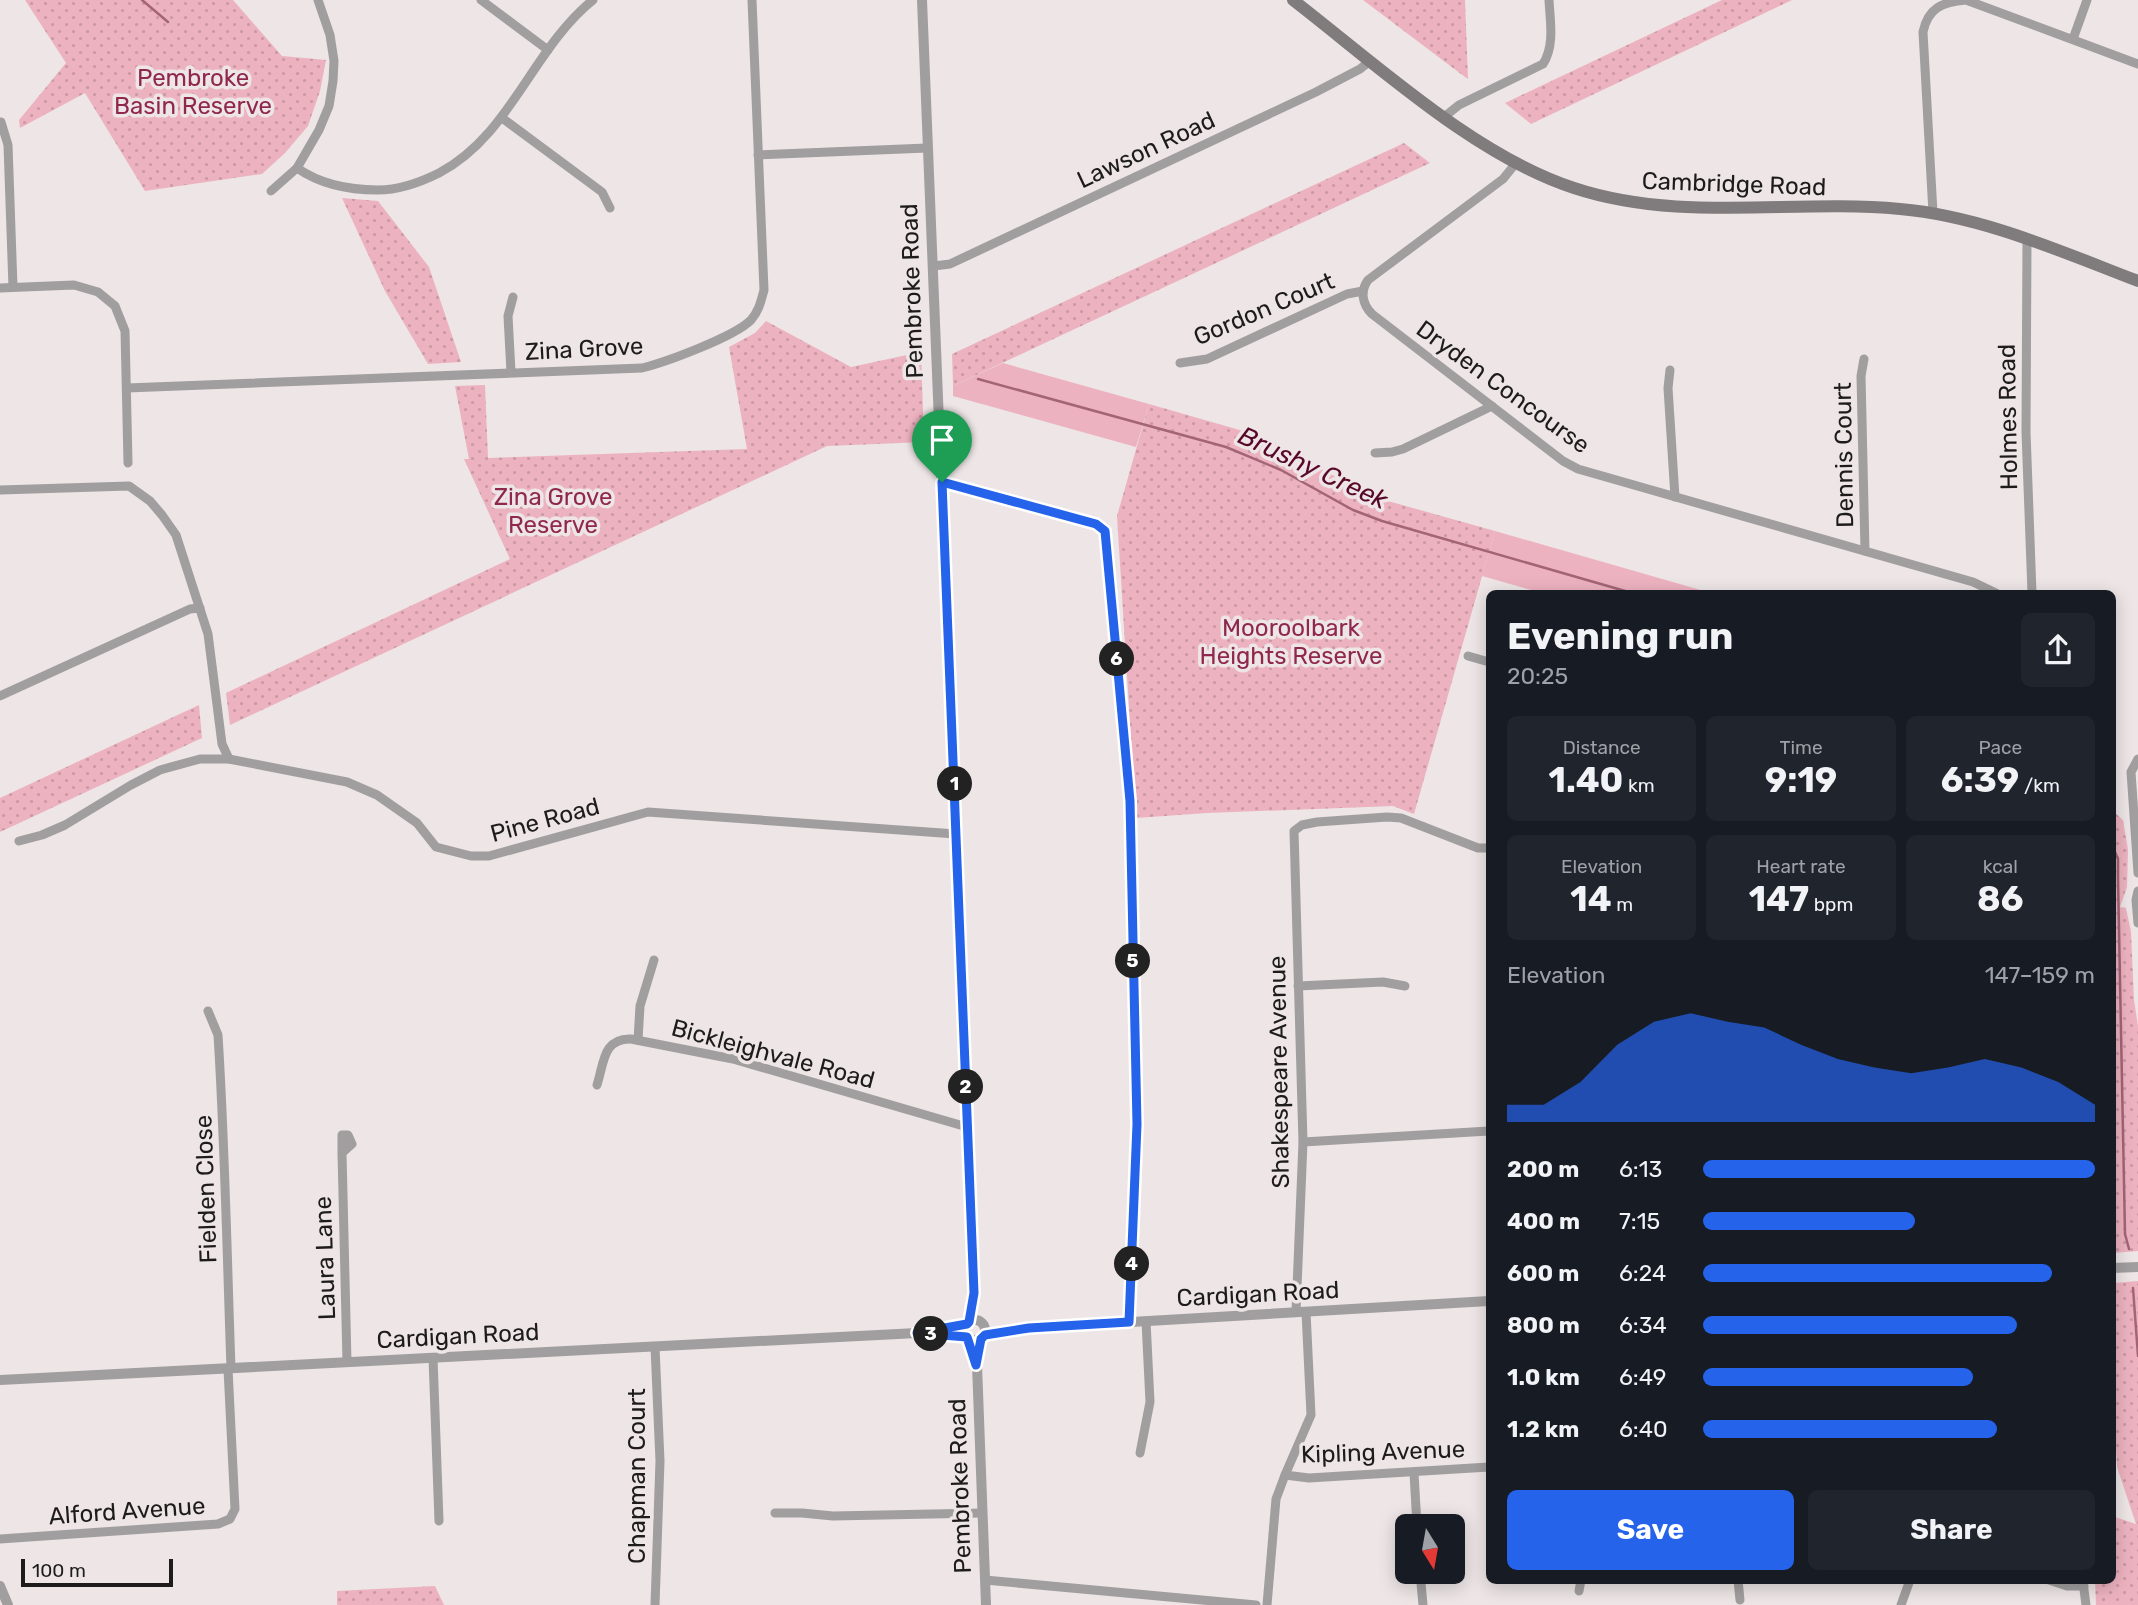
<!DOCTYPE html>
<html lang="en">
<head>
<meta charset="utf-8">
<style>
  :root { --surface:#171b24; --page:#20242c; --text:#f1f3f6; --muted:#9ea1a6; --accent:#2563eb }
  body { margin:0; font-family:Rubik,sans-serif; background:var(--page); color:var(--text); height:100vh; display:flex; flex-direction:column; font-size:26px; white-space:nowrap }
  * { box-sizing:border-box; margin:0 }
  p { font-size:23px; color:var(--muted) }
  .icon { flex:none; width:38px; height:38px; fill:none; stroke:currentColor; stroke-width:2; stroke-linecap:round; stroke-linejoin:round }
  .map { position:relative; flex:1; overflow:hidden }
  .details { position:absolute; left:1486px; top:590px; width:630px; height:994px; display:flex; flex-direction:column; background:var(--surface); border-radius:10px; box-shadow:0 4px 18px #0003 }
  .details>* { flex:none }
  .needle { width:46px; rotate:169deg }
  .buttons { position:absolute; left:1395px; top:1514px; display:grid; gap:14px }
  .buttons a { display:grid; place-items:center; width:70px; height:70px; border-radius:10px; background:var(--surface); box-shadow:0 4px 18px #0003; font-size:35px }
  .scale { position:absolute; left:21px; bottom:18px; width:152px; box-sizing:border-box; padding-left:7px; border:4px solid #1d1b1b; border-top:0; font-size:19px; line-height:24px; white-space:nowrap; color:#1d1b1b; -webkit-text-stroke:5px #ede5e6; paint-order:stroke }
  .pin { position:absolute; display:grid; place-items:center; width:60px; height:60px; color:#fff; margin:-72px -30px; border-radius:50% 50% 50% 0; rotate:-45deg; box-shadow:0 0 7px #0007 }
  .pin .icon { rotate:45deg }
  .km { position:absolute; width:35px; height:35px; margin:-18px; border-radius:50%; background:#222; color:#fff; font-size:19px; line-height:35px; text-align:center }
  .round { display:grid; place-items:center; flex:none; width:74px; height:74px; border-radius:10px; background:var(--page) }
  .summary { display:flex; align-items:center; justify-content:space-between; height:119px; padding:0 21px }
  h1 { font-size:38px; font-weight:700; line-height:52px }
  .stats { display:grid; grid-template-columns:repeat(3,1fr); gap:10px; height:119px; padding:7px 21px }
  .stats div { display:grid; align-content:center; border-radius:10px; background:var(--page); text-align:center }
  .stats b { font-size:35px; font-weight:700 }
  .stats small { font-size:19px; font-weight:400 }
  .stats p { font-size:19px }
  .chart { height:196px; padding:14px 21px }
  .chart p { display:flex; justify-content:space-between }
  .chart svg { width:100%; height:126px; margin-top:7px; fill:var(--accent); opacity:.7 }
  .primary-button { display:flex; gap:14px; margin-top:auto; padding:14px 21px }
  .primary-button a { flex:1; height:80px; border-radius:10px; background:var(--accent); color:#fff; font-size:28px; font-weight:700; line-height:80px; text-align:center }
  .primary-button a+a { background:var(--page); color:var(--text) }
  ul { padding:0 21px; list-style:none; font-size:23px }
  li { display:grid; grid-template-columns:112px 84px 1fr; align-items:center; height:52px }
  li i { height:18px; border-radius:9px; background:var(--accent) }
  .map>svg:first-child { display:block }
</style>
</head>
<body>
<div class="map">
<svg width="2138" height="1605" viewBox="0 0 2138 1605">
  <defs>
    <pattern id="park-dots" width="8" height="8" patternUnits="userSpaceOnUse" patternTransform="scale(1.75)"><rect width="8" height="8" fill="#edb2c0"/><path d="M2 2h.1M6 6h.1" fill="none" stroke="#cb98a4" stroke-width="1.8" stroke-linecap="round"/></pattern>
  </defs>
  <rect width="100%" height="100%" fill="#ede5e6"/>
  <g fill="#edb2c0">
    <polygon points="1003,363 1149,404 1136,447 953,396 953,386"/>
    <polygon points="1495,531 1711,593 1542,593 1482,576"/>
  </g>
  <g fill="url(#park-dots)">
    <polygon points="25,0 233,0 282,56 326,60 320,91 308,126 285,153 262,174 145,191 85,93 20,128 19,120 66,63"/>
    <polygon points="1363,0 1465,0 1468,79 1465,77"/>
    <polygon points="1722,0 1792,0 1531,124 1505,103"/>
    <polygon points="1404,143 1430,163 953,386 952,354"/>
    <polygon points="342,198 378,201 429,267 461,362 428,364 385,291"/>
    <polygon points="766,321 851,367 921,352 924,442 827,446 230,725 226,693 510,559 464,459 469,459 455,386 485,385 488,458 747,449 729,347 755,333"/>
    <polygon points="1149,404 1264,437 1370,496 1495,531 1414,814 1393,806 1207,813 1136,818 1117,516"/>
    <polygon points="199,705 202,738 0,832 0,798"/>
    <polygon points="2112,810 2123,820 2128,850 2127,887 2120,907 2126,908 2131,932 2134,1000 2138,1026 2138,1251 2114,1253"/>
    <polygon points="2138,1281 2138,1605 2096,1605 2095,1580 2112,1580 2112,1516 2136,1524 2117,1467 2112,1380 2114,1283"/>
    <polygon points="435,1586 444,1605 337,1605 337,1591"/>
  </g>
  <g fill="none" stroke-linecap="round" stroke-linejoin="round">
    <g stroke="#a36575" stroke-width="2.5">
      <polyline points="142,0 168,22"/>
      <polyline points="978,379 1226,447 1281,470 1353,510 1382,521 1632,593"/>
      <polyline points="2112,845 2118,859 2118,879 2125,1234 2129,1249"/>
      <polyline points="2133,1288 2138,1356"/>
    </g>
    <g stroke="#a19e9f" stroke-width="9">
      <polyline points="481,0 548,50"/>
      <polyline points="2073,39 2087,0"/>
      <path d="M1444,117L1459,105L1543,64C1555,46 1550,20 1549,0"/>
      <polyline points="502,118 602,192 610,208"/>
      <polyline points="1,122 8,145 13,287"/>
      <polyline points="758,155 927,148"/>
      <path d="M1516,163L1503,179L1368,280C1360,291 1362,304 1372,314L1563,461L1578,469L1973,582L1996,593"/>
      <path d="M297,168C320,184 350,190 378,190C400,190 419,183 439,173C511,135 532,49 593,0"/>
      <polyline points="271,191 297,168 319,130 329,106 333,81 334,61 330,35 318,0"/>
      <path d="M1933,213L1923,32C1928,8 1942,2 1966,0L2138,64"/>
      <polyline points="2027,239 2026,432 2032,593"/>
      <polyline points="934,266 950,264 1316,92 1360,69 1370,61"/>
      <polyline points="0,288 74,285 98,292 115,306 125,331 128,463"/>
      <polyline points="1864,359 1861,376 1865,551"/>
      <polyline points="1180,363 1207,359 1347,294 1363,291"/>
      <polyline points="1670,370 1668,388 1675,497"/>
      <polyline points="511,372 508,316 513,297"/>
      <path d="M127,388L642,368C666,362 734,337 751,320C759,311 761,301 764,290L752,0"/>
      <polyline points="1375,453 1392,452 1403,449 1492,406"/>
      <polyline points="942,482 1096,524 1106,531 1130,801 1137,1123 1129,1322"/>
      <polyline points="0,490 129,486 150,501 162,515 176,535 208,634 222,744 229,759"/>
      <polyline points="1468,656 1489,662"/>
      <polyline points="0,696 190,609 200,608"/>
      <polyline points="2138,759 2131,772 2138,873"/>
      <polyline points="19,841 42,835 65,825 131,785 160,770 200,759 229,759 347,782 377,795 417,823 436,847 471,856 489,856 648,812 956,834"/>
      <polyline points="2138,891 2136,900 2138,923"/>
      <polyline points="1298,986 1383,982 1405,986"/>
      <path d="M208,1011L218,1035C225,1146 227,1257 231,1368"/>
      <polyline points="638,1040 640,1006 654,960"/>
      <path d="M597,1085C604,1063 603,1038 631,1039L733,1059L967,1127"/>
      <polyline points="1303,1142 1489,1131"/>
      <polyline points="342,1153 352,1144 348,1135 342,1135 342,1153 347,1362"/>
      <polyline points="1296,1312 1303,1142 1294,831 1302,825 1317,822 1387,817 1401,818 1478,848 1489,848"/>
      <polyline points="655,1347 660,1461 655,1605"/>
      <polyline points="433,1358 439,1521"/>
      <polyline points="1140,1453 1150,1402 1146,1321"/>
      <polyline points="1414,1473 1417,1526"/>
      <polyline points="1285,1475 1311,1415 1306,1312"/>
      <polyline points="775,1513 802,1513 833,1516 982,1513"/>
      <polyline points="0,1539 218,1524 230,1519 235,1509 228,1369"/>
      <polyline points="1420,1572 1423,1605"/>
      <polyline points="985,1580 1256,1605"/>
      <polyline points="1738,1580 1740,1600"/>
      <polyline points="2049,1580 2067,1586 2084,1586"/>
      <polyline points="2083,1582 2086,1605"/>
      <polyline points="1579,1591 1581,1580"/>
      <polyline points="1267,1605 1276,1499 1285,1475 1309,1478 1489,1467"/>
      <polyline points="1901,1605 1910,1580"/>
    </g>
    <g stroke="#a19e9f" stroke-width="10">
      <polyline points="922,0 974,1293 969,1322"/>
      <polyline points="2112,1268 2138,1267"/>
      <circle cx="975" cy="1330" r="10"/>
      <polyline points="984,1335 1029,1328 1489,1301"/>
      <polyline points="981,1339 977,1365 986,1605"/>
      <polyline points="0,1380 917,1333 967,1337"/>
      <polyline points="0,1586 8,1605"/>
    </g>
    <path stroke="#807b7c" stroke-width="12" d="M1293,0C1376,64 1475,156 1574,188C1680,223 1791,199 1900,209C1982,216 2062,252 2138,281"/>
  </g>
  <g fill="none" stroke-linecap="round" stroke-linejoin="round">
    <defs>
      <polygon id="route" points="942,482 1096,524 1105,531 1130,801 1137,1124 1129,1322 1029,1328 985,1335 981,1339 976,1365 967,1337 917,1333 967,1324 969,1322 974,1293"/>
    </defs>
    <use href="#route" stroke="#fff" stroke-width="14"/>
    <use href="#route" stroke="#2563eb" stroke-width="9"/>
  </g>
  <g text-anchor="middle" dominant-baseline="central" stroke-width="7" stroke-linejoin="round" paint-order="stroke">
    <g font-size="24" fill="#90284d" stroke="#ede5e6">
      <text x="193" y="78">Pembroke<tspan x="193" dy="28">Basin Reserve</tspan></text>
      <text x="553" y="497">Zina Grove<tspan x="553" dy="28">Reserve</tspan></text>
      <text x="1291" y="628">Mooroolbark<tspan x="1291" dy="28">Heights Reserve</tspan></text>
    </g>
    <g font-size="24" fill="#1d1b1b" stroke="#ede5e6">
      <text transform="translate(1146 150) rotate(-25)">Lawson Road</text>
      <text transform="translate(1734 184) rotate(2)">Cambridge Road</text>
      <text transform="translate(912 291) rotate(-92)">Pembroke Road</text>
      <text transform="translate(1264 309) rotate(-23)">Gordon Court</text>
      <text transform="translate(584 349) rotate(-3)">Zina Grove</text>
      <text transform="translate(1503 387) rotate(36)">Dryden Concourse</text>
      <text transform="translate(2008 417) rotate(-91)">Holmes Road</text>
      <text transform="translate(1844 455) rotate(-91)">Dennis Court</text>
      <text transform="translate(545 820) rotate(-15)">Pine Road</text>
      <text transform="translate(773 1054) rotate(15)">Bickleighvale Road</text>
      <text transform="translate(1279 1072) rotate(-91)">Shakespeare Avenue</text>
      <text transform="translate(206 1189) rotate(-92)">Fielden Close</text>
      <text transform="translate(325 1258) rotate(-92)">Laura Lane</text>
      <text transform="translate(1258 1294) rotate(-3)">Cardigan Road</text>
      <text transform="translate(458 1336) rotate(-3)">Cardigan Road</text>
      <text transform="translate(1383 1452) rotate(-2)">Kipling Avenue</text>
      <text transform="translate(637 1476) rotate(-90)">Chapman Court</text>
      <text transform="translate(960 1486) rotate(-92)">Pembroke Road</text>
      <text transform="translate(127 1511) rotate(-4)">Alford Avenue</text>
    </g>
    <g font-size="26" font-style="italic" fill="#570728" stroke="#ede5e6">
      <text transform="translate(1313 468) rotate(25)">Brushy Creek</text>
    </g>
  </g>
</svg>
<div class="buttons">
<a><svg class="needle" viewBox="-14 -14 28 28"><path d="M0-13l5 13h-10z" fill="#e53935"/><path d="M0 13l5-13h-10z" fill="#9ea1a6"/></svg></a>
</div>
<div class="scale">100 m</div>
<div class="pin" style="left:942px;top:482px;background:#1e9e55"><svg class="icon" aria-label="arrive" viewBox="0 0 24 24"><path d="M6 21V4h12l-3 4 3 4H6"/></svg></div>
<b class="km" style="left:955px;top:784px">1</b>
<b class="km" style="left:966px;top:1087px">2</b>
<b class="km" style="left:931px;top:1334px">3</b>
<b class="km" style="left:1132px;top:1264px">4</b>
<b class="km" style="left:1133px;top:961px">5</b>
<b class="km" style="left:1117px;top:659px">6</b>
<section class="details">
<div class="summary"><div><h1>Evening run</h1><p>20:25</p></div><a class="round"><svg class="icon" aria-label="share" viewBox="0 0 24 24"><path d="M12 15V3M7 8l5-5 5 5M5 13v7h14v-7"/></svg></a></div>
<div class="stats">
<div><p>Distance</p><b>1.40<small> km</small></b></div>
<div><p>Time</p><b>9:19</b></div>
<div><p>Pace</p><b>6:39<small> /km</small></b></div>
</div>
<div class="stats">
<div><p>Elevation</p><b>14<small> m</small></b></div>
<div><p>Heart rate</p><b>147<small> bpm</small></b></div>
<div><p>kcal</p><b>86</b></div>
</div>
<div class="chart"><p><span>Elevation</span>147–159 m</p>
<svg viewBox="0 0 160 44" preserveAspectRatio="none"><path d="M0 44V38L10 38L20 30L30 17L40 9L50 6L60 9L70 11L80 17L90 22L100 25L110 27L120 25L130 22L140 25L150 30L160 38V44z"/></svg>
</div>
<ul>
<li><b>200 m</b>6:13<i style="width:100%"></i></li>
<li><b>400 m</b>7:15<i style="width:54%"></i></li>
<li><b>600 m</b>6:24<i style="width:89%"></i></li>
<li><b>800 m</b>6:34<i style="width:80%"></i></li>
<li><b>1.0 km</b>6:49<i style="width:69%"></i></li>
<li><b>1.2 km</b>6:40<i style="width:75%"></i></li>
</ul>
<div class="primary-button"><a>Save</a><a>Share</a></div>
</section>
</div>
</body>
</html>
